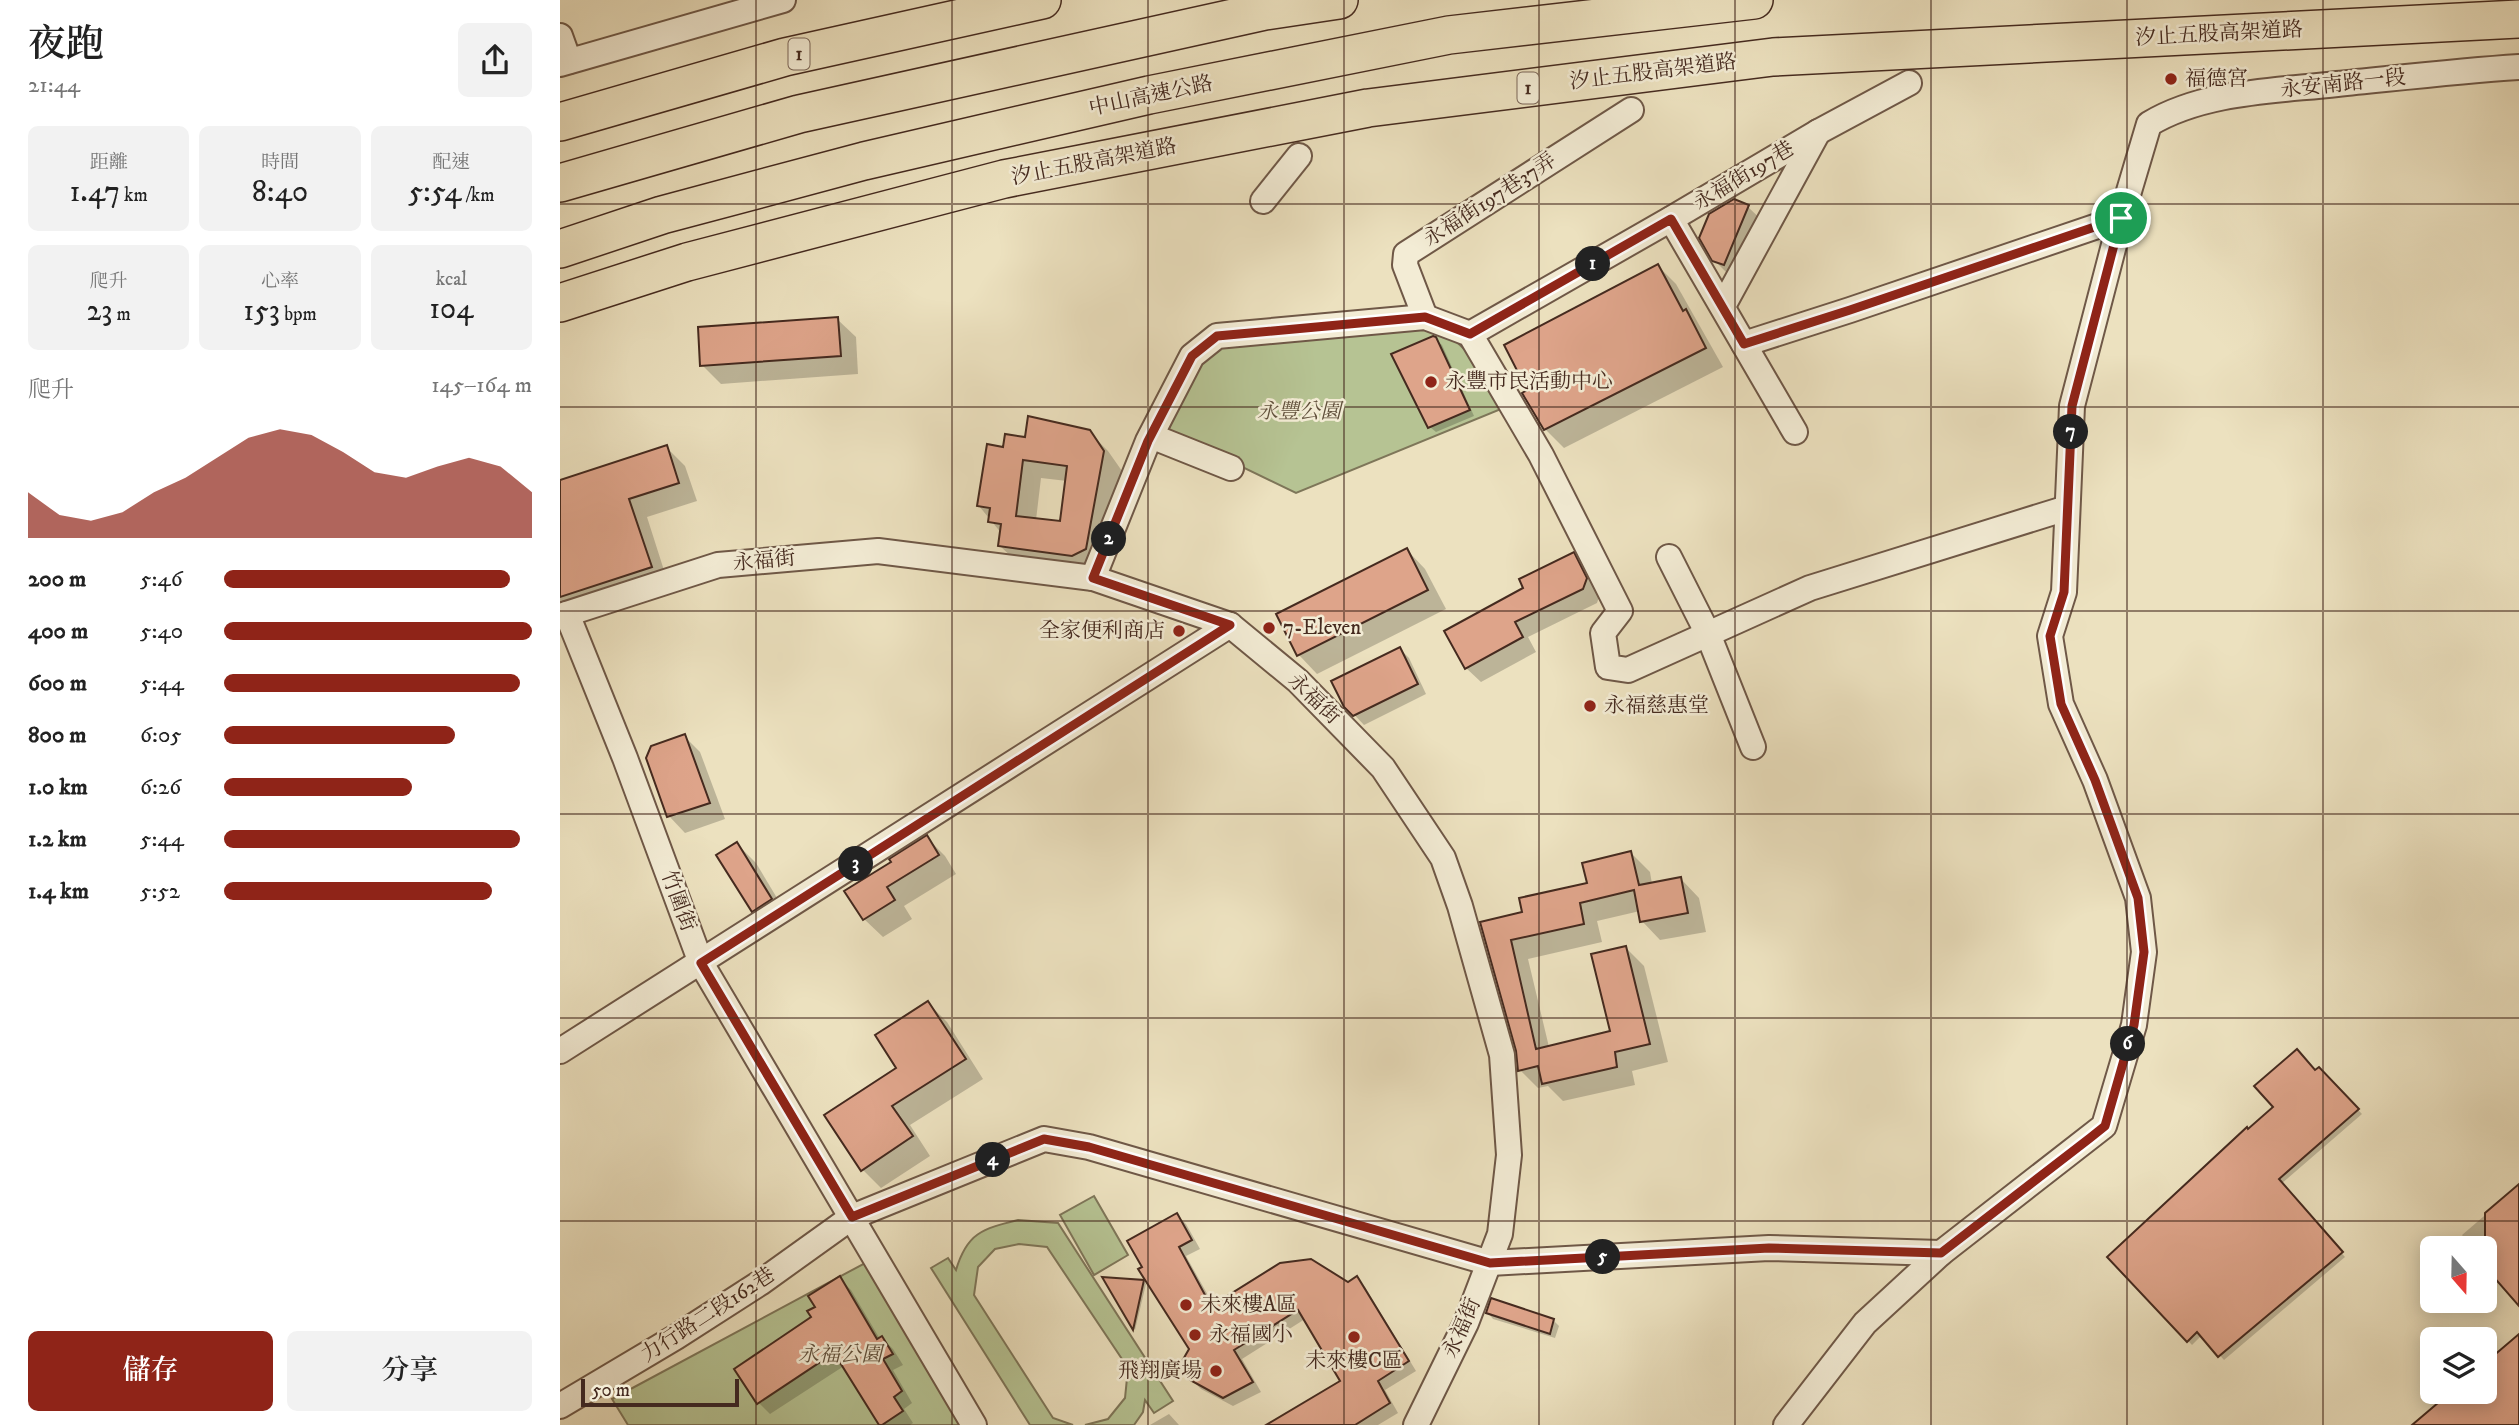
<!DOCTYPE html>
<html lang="zh-TW">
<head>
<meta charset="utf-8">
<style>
  :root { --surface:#fff; --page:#f2f2f2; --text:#222; --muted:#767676; --accent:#8f2418 }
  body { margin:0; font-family:"IM FELL DW Pica","Noto Serif TC",serif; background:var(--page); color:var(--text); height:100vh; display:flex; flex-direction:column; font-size:26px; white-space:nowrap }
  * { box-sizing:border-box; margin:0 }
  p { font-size:23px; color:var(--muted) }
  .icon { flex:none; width:38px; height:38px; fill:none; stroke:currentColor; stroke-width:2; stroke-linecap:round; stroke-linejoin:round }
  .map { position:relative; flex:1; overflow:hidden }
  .panel { display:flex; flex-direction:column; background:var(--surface); width:560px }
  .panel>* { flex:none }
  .needle { width:46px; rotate:160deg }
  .fabs { position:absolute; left:1860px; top:1236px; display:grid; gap:14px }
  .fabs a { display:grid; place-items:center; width:77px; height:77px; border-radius:10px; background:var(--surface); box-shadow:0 4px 18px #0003; font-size:35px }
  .scale { position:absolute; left:21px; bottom:18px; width:158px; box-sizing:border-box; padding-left:7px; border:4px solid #452a1f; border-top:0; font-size:19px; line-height:24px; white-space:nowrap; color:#452a1f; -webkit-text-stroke:5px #f3ecd5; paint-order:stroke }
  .pin { position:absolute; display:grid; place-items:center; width:60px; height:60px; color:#fff; margin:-30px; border:4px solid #fff; border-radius:50%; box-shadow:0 2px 7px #0007 }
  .km { position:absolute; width:35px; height:35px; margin:-18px; border-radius:50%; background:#222; color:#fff; font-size:19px; line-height:35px; text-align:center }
  .round { display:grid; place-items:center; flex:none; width:74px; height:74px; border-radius:10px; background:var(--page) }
  .headline { display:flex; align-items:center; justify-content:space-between; height:119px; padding:0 28px }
  h1 { font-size:38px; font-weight:600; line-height:52px }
  .stats { display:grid; grid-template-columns:repeat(3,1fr); gap:10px; height:119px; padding:7px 28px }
  .stats div { display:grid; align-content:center; border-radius:10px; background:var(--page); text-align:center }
  .stats b { font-size:30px; font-weight:600 }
  .stats small { font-size:19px; font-weight:400 }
  .stats p { font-size:19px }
  .chart { height:196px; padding:14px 28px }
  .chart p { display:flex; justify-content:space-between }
  .chart svg { width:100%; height:126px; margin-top:7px; fill:var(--accent); opacity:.7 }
  .button { display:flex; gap:14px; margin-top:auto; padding:14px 28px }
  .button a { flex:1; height:80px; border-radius:10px; background:var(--accent); color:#fff; font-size:28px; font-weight:600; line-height:80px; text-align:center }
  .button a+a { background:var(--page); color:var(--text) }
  ul { padding:0 28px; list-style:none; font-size:23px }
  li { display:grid; grid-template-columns:112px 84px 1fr; align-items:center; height:52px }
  li i { height:18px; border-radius:9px; background:var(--accent) }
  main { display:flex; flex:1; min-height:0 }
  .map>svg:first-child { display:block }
</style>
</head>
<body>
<main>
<section class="panel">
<div class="headline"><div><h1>夜跑</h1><p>21:44</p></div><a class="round"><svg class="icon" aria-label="share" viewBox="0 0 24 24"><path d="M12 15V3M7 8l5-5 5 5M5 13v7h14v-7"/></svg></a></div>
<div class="stats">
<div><p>距離</p><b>1.47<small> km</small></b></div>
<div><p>時間</p><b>8:40</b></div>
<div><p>配速</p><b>5:54<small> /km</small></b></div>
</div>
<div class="stats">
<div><p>爬升</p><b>23<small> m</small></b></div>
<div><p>心率</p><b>153<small> bpm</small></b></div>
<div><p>kcal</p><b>104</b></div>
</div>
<div class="chart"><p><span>爬升</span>145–164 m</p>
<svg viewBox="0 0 160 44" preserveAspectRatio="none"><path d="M0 44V28L10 36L20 38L30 35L40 28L50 23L60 16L70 9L80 6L90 8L100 14L110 21L120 23L130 19L140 16L150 19L160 28V44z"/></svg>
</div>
<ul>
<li><b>200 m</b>5:46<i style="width:93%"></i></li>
<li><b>400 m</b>5:40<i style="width:100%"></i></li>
<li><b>600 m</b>5:44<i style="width:96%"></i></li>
<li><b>800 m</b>6:05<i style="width:75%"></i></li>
<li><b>1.0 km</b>6:26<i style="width:61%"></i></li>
<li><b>1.2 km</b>5:44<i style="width:96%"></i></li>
<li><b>1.4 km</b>5:52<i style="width:87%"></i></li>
</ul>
<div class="button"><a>儲存</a><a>分享</a></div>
</section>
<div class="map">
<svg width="1959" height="1425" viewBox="0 0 1959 1425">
  <rect width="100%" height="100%" fill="#ece1bf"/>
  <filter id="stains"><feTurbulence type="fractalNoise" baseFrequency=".00286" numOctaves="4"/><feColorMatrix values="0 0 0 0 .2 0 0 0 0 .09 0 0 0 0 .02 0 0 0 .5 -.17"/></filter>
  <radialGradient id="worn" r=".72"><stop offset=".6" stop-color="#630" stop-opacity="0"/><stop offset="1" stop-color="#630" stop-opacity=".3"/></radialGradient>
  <g fill="#b6c393" stroke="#7e7659" stroke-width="2">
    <path d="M875,327C912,347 923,373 941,409L736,493L608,431L639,358L662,346Z"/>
    <polygon points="534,1196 568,1255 534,1275 500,1215"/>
    <path d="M458,1220L498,1223L613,1401L594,1413L585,1400L583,1412L574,1425H525L548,1419L565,1398L568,1368L487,1247L459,1244L435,1249L418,1267L414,1295L493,1418L513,1425H470L371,1268L388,1258L396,1270C407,1233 422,1229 458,1220Z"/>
    <polygon points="307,1262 403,1425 68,1425 52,1399"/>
  </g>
  <g fill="#0003" fill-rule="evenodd">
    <polygon points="1188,207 1207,225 1173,279 1154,260"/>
    <polygon points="1098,266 1116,284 1163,367 1004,448 985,429 964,393"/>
    <polygon points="277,319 296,337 298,374 161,384 142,365"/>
    <polygon points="875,339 882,345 914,416 876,432 870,427"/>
    <path d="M529,432L548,451L562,471L544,567L459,564L440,546L442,534L419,506L445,449L466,439ZM481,478L507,481L502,523L476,520Z"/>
    <polygon points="106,447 125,466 137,501 87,517 109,586 0,622 0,482"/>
    <polygon points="847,550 865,569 886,609 757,674 739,655 719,615"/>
    <polygon points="1013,555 1028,569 1040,594 1037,603 968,637 976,652 921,682 906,668"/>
    <polygon points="840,649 849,658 866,694 804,725 786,706"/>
    <polygon points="124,736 140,752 165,819 125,833 109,816 88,758"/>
    <polygon points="367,838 385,856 396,874 344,906 352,919 323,937 304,919 334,862"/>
    <polygon points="177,844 196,863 229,918 211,929 193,911"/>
    <polygon points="1071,853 1090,872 1092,884 1121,879 1139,898 1146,932 1100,940 1082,921 1080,911 1037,921 1042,942 968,959 989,1047 1052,1032 1066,948 1084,966 1108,1062 1072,1071 1075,1085 1003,1101 988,1086 978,1088 960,1070 958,1051 922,923 964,913 1029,884"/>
    <polygon points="368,1003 387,1022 423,1079 350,1125 370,1156 321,1188 302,1169 338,1069"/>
    <polygon points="1759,1069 1802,1114 1721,1184 1785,1257 1664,1360 1642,1335 1632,1345 1550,1257"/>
    <polygon points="1959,1186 1959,1306 1925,1264 1925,1248 1912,1248 1902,1235"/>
    <polygon points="617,1215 626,1224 640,1249 626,1256 654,1306 788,1284 796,1279 805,1287 856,1371 825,1390 838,1413 818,1425 709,1425 783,1382 745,1319 682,1359 701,1392 673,1406 641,1389 631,1379 631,1348 584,1268"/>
    <polygon points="279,1278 291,1290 320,1339 322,1338 333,1349 343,1365 333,1370 352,1403 344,1409 353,1423 350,1425 321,1425 284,1366 210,1414 199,1403 176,1369 254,1318 258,1307"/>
    <polygon points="545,1279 583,1281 586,1284 575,1330"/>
    <polygon points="928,1313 993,1320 999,1326 995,1338 933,1319"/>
    <polygon points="609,1414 619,1425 590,1425"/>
  </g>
  <g fill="#dea48a" stroke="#452a1f" stroke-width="2" fill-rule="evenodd">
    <polygon points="1174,199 1189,205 1164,265 1152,261 1139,238 1149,214"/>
    <polygon points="1098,264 1123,311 1126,309 1146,348 984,430 962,393 967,390 944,345"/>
    <polygon points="278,317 281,356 140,366 138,327"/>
    <polygon points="873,336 876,337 910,410 868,428 831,354"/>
    <path d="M468,416L530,430L544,451L526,549L512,556L438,546L441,524L428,522L430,508L417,506L427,444L443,447L445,434L465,437ZM463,460L507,466L500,521L456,516Z"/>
    <polygon points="107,445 119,483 69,499 92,567 0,597 0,480"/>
    <polygon points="847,548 868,590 737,656 716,614"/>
    <polygon points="1014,552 1027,578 1023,589 955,622 963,637 905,669 884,631 963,588 959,579"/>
    <polygon points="840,647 858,684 793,716 784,707 771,681"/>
    <polygon points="125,734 150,803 107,817 86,758 91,746"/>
    <polygon points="367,835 379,855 327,887 335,900 303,920 284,891 331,862 329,859"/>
    <polygon points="177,842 212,899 192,912 156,855"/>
    <polygon points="1071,851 1079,885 1121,877 1128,913 1080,922 1074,890 1020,903 1024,924 951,940 976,1049 1050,1031 1031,954 1066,946 1090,1044 1055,1052 1057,1067 982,1084 978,1066 958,1071 956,1051 920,922 962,912 959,898 1027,883 1022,863"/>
    <polygon points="368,1001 406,1059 332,1106 353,1136 301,1171 264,1115 336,1068 315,1035"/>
    <polygon points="1737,1049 1755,1070 1759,1067 1799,1109 1719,1179 1783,1252 1658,1357 1637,1332 1627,1342 1547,1257 1687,1127 1688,1129 1713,1107 1694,1086"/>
    <polygon points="1959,1184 1959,1306 1925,1267 1925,1213"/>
    <polygon points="617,1213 632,1240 619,1247 651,1306 720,1263 751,1259 788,1282 797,1276 849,1361 818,1381 830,1403 795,1425 706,1425 780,1381 738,1310 674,1350 693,1382 663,1398 630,1380 621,1363 629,1349 578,1269 582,1267 567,1241"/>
    <polygon points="280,1276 317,1339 322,1336 333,1354 323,1359 342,1391 334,1397 343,1411 322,1425 319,1425 274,1353 197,1404 174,1369 251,1317 247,1311 255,1307 248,1296"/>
    <polygon points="542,1277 584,1280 573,1330"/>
    <polygon points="931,1298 994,1319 990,1334 926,1313"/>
    <polygon points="1959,1334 1959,1425 1852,1425 1892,1391 1925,1391 1925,1363"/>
  </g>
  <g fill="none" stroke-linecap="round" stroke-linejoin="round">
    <defs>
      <g id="minor">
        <polyline points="0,36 9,61"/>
        <polyline points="0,64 223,0"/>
        <polyline points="703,201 739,156"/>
        <polyline points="1111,219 1235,432"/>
        <polyline points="1163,306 1258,132"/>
        <polyline points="865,317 845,265 846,254 1071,110"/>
        <polyline points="910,334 1111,219 1258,132 1349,83"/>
        <polyline points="1184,344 1290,310 1561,218"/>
        <polyline points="591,436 671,468"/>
        <polyline points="1109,557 1148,634 1193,747"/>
        <polyline points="533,578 588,441 632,356 657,336 865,317 910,334 981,455 1060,611 1043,633 1048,667 1068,670 1250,588 1507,508"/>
        <polyline points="7,614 65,758 141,963 414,1425"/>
        <polyline points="0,616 158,565 318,551 533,578 670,625 738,681 823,768 883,858 900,906 942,1055 949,1155 940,1234 906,1323 856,1425"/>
        <polyline points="0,1051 670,625"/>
        <polyline points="0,1406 116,1337 200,1283 292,1217 484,1139 529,1147 930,1263 1209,1248 1381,1253"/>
        <path d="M1226,1425L1305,1323L1381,1253L1544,1126L1574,1025L1584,952L1578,898L1535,780L1501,704L1490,636L1504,592L1512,406L1561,218L1589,124C1644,91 1715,91 1777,84C1838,78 1898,71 1959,67"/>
      </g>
      <g id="highway">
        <polyline points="0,122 225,57 482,0"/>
        <polyline points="0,183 239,114 705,11 779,0"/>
        <polyline points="0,249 102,215 304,161 589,95 889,35 1194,0"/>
        <polyline points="0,303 127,262 444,179 808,108 1213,57 1959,19"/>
      </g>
    </defs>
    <use href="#minor" stroke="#6f5847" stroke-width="28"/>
    <use href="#highway" stroke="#452a1f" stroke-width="40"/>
    <use href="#minor" stroke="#f3ecd5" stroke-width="24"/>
    <use href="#highway" stroke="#ece1bf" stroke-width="37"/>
  </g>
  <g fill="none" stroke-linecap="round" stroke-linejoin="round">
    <defs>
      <polygon id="route" points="1561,218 1512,406 1504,592 1490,636 1501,704 1535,780 1578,898 1584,952 1574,1025 1545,1126 1530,1138 1381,1253 1209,1248 930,1263 529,1147 484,1139 292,1217 141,963 670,625 533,578 588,441 632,356 657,336 865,317 910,334 1111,219 1184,344 1290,310"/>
    </defs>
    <use href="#route" stroke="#fff" stroke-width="14"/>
    <use href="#route" stroke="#8f2418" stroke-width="9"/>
  </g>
  <path fill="none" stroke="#452a1f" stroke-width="2" stroke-opacity="0.55" d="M196,0V1425M392,0V1425M588,0V1425M784,0V1425M979,0V1425M1175,0V1425M1371,0V1425M1567,0V1425M1763,0V1425M0,204H1959M0,407H1959M0,611H1959M0,814H1959M0,1018H1959M0,1221H1959"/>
  <g fill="#8f2418" stroke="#f3ecd5" stroke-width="2.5">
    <circle cx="1611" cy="79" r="7"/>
    <circle cx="871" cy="382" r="7"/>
    <circle cx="709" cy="628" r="7"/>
    <circle cx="619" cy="631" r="7"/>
    <circle cx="1030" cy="706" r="7"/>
    <circle cx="626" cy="1305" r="7"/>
    <circle cx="635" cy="1335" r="7"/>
    <circle cx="794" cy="1337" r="7"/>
    <circle cx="656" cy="1371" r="7"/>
  </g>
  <g text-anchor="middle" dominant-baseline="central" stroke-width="5" stroke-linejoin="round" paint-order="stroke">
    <g fill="#f3ecd5" stroke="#796456" stroke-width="2">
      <rect x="228.5" y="38.5" width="21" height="31" rx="5"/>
      <rect x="957.5" y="72.5" width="21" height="31" rx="5"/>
    </g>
    <g font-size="19" font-weight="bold" fill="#452a1f">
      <text x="239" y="54">1</text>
      <text x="968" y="88">1</text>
    </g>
    <g font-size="21" fill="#452a1f" stroke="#f3ecd5">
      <text transform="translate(1659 34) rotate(-3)">汐止五股高架道路</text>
      <text transform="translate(1093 72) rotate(-7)">汐止五股高架道路</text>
      <text transform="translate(1783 84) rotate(-6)">永安南路一段</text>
      <text transform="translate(591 96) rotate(-12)">中山高速公路</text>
      <text transform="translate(534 162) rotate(-11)">汐止五股高架道路</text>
      <text transform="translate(1184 176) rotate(-31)">永福街197巷</text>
      <text transform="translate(930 200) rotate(-33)">永福街197巷37弄</text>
      <text transform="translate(204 561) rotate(-5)">永福街</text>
      <text transform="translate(754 699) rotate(44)">永福街</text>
      <text transform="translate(118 901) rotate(70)">竹圍街</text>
      <text transform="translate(148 1315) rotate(-33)">力行路二段162巷</text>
      <text transform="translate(902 1328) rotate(-66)">永福街</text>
    </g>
    <g font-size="21" fill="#452a1f" stroke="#f3ecd5" text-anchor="start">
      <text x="1625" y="79">福德宮</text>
      <text x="885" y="382">永豐市民活動中心</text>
      <text x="723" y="628">7-Eleven</text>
      <text x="605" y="631" text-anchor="end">全家便利商店</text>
      <text x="1044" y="706">永福慈惠堂</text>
      <text x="640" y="1305">未來樓A區</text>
      <text x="649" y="1335">永福國小</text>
      <text x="794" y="1361" text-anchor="middle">未來樓C區</text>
      <text x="642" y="1371" text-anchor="end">飛翔廣場</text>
    </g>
    <g font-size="21" font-style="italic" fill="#61503c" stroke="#f3ecd5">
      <text x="739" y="412">永豐公園</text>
      <text x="280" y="1355">永福公園</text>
    </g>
  </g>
  <rect width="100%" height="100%" filter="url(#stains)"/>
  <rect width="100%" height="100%" fill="url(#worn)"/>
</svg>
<div class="fabs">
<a><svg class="needle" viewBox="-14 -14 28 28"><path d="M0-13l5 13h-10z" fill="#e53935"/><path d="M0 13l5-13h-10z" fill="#767676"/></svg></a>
<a><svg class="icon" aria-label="layers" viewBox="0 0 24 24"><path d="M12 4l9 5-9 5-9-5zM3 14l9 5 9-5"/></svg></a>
</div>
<div class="scale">50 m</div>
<div class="pin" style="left:1561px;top:218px;background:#1e9e55"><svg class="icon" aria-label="arrive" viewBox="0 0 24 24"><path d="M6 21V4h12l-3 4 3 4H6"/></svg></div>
<b class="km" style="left:1033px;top:264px">1</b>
<b class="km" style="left:549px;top:539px">2</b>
<b class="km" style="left:296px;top:864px">3</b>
<b class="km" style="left:433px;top:1160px">4</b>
<b class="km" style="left:1043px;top:1257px">5</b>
<b class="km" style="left:1568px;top:1044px">6</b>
<b class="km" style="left:1511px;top:432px">7</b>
</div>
</main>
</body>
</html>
